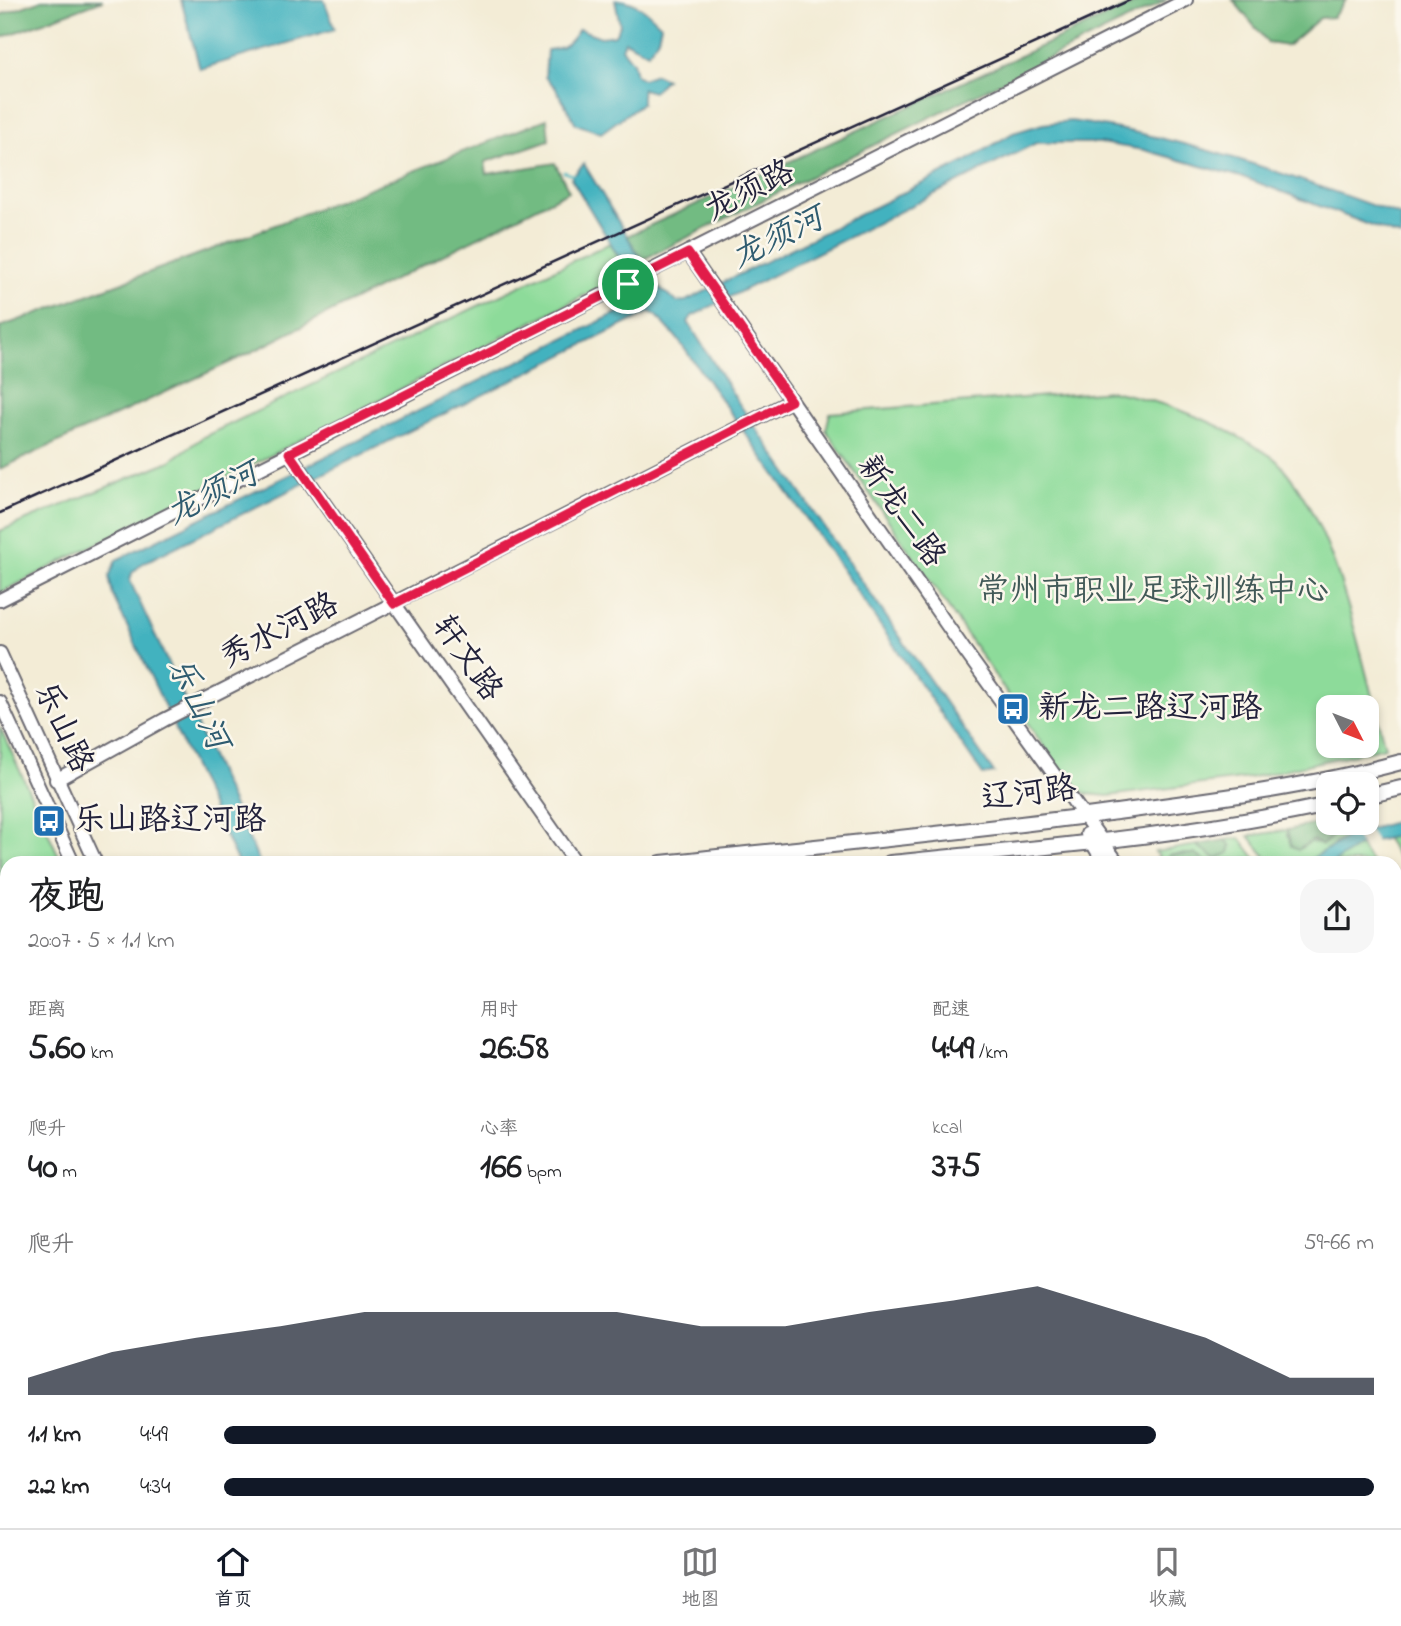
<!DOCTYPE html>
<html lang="zh">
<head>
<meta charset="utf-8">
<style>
  :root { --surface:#fff; --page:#f6f6f6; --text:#202124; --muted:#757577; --line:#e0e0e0; --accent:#111827 }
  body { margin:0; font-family:"Indie Flower","LXGW WenKai TC",sans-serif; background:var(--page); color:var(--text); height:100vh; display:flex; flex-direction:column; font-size:26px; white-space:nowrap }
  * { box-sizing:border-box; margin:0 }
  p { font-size:23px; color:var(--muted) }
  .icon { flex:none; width:38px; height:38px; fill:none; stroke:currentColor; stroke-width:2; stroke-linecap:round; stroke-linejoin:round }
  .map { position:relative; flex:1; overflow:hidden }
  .sheet { position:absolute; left:0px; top:856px; width:1402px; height:674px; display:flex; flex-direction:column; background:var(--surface); border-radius:21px 21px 0 0; box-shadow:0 4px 10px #0003 }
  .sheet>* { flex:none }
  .needle { width:46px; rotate:132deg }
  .tools { position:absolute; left:1316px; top:695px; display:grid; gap:14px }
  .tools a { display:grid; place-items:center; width:63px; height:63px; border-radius:14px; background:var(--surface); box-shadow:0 4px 10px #0003; font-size:35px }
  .pin { position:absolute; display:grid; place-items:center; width:60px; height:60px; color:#fff; margin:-30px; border:4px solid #fff; border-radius:50%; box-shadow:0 2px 7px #0007 }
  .round { display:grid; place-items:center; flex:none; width:74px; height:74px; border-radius:21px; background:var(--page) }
  .head { display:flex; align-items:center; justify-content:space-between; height:119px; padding:0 28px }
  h1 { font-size:38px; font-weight:800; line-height:52px }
  .figures { display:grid; grid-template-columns:repeat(3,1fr); gap:10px; height:119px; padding:7px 28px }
  .figures div { display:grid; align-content:center }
  .figures b { font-size:35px; font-weight:800 }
  .figures small { font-size:19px; font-weight:400 }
  .figures p { font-size:19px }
  .chart { height:196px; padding:14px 28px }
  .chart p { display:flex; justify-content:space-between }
  .chart svg { width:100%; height:126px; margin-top:7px; fill:var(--accent); opacity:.7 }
  ul { padding:0 28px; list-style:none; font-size:23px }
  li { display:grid; grid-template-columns:112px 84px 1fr; align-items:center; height:52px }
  li i { height:18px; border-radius:9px; background:var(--accent) }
  .tab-bar { display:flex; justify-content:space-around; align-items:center; height:98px; border-top:2px solid var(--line); background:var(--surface); font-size:19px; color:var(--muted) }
  .tab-bar a { display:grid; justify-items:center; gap:4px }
  .tab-bar .active { color:var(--accent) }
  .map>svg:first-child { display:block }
</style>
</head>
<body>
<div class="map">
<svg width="1401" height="1528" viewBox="0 0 1401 1528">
  <rect width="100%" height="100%" fill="#fbf7ec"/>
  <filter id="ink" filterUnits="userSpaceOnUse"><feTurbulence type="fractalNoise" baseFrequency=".0143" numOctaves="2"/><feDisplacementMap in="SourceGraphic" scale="14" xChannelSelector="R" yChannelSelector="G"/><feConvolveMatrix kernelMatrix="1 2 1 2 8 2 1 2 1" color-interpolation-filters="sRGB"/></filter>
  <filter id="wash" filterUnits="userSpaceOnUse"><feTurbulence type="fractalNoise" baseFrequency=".00686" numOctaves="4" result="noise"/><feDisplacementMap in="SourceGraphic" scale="28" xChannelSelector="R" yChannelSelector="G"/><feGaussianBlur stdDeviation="1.57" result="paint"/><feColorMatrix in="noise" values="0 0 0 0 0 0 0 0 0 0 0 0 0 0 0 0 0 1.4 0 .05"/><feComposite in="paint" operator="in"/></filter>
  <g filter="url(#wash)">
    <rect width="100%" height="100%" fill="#f3ecd6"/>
    <g fill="#8ddb9a" stroke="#587e6a" stroke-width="2" fill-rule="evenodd">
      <polygon points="610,243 628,273 0,593 0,531 170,461 203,437"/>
      <path d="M1112,391C1162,402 1207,417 1251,444C1259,449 1270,454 1277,461C1337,523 1362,663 1385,747L1249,778L1108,796L1087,794L1077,789L1064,776L826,430L830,413ZM1328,707H1367V746H1328Z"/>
      <polygon points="0,727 62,863 7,863 7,941 0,944"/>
      <polygon points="1347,824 1353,832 1305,863 1271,863 1249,836 1287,830 1287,836 1322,845"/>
      <polygon points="1401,830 1401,861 1381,832"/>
      <polygon points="1240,838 1259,863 1252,863 1248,858 1209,863 1194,854 1169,855 1165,863 1154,863 1159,856 1155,852 1197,845 1200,849 1231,845 1225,840"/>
      <polygon points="1359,845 1372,863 1333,863"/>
      <polygon points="1395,1305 1401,1314 1401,1363 1395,1367"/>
      <polygon points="0,1361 7,1376 7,1522 73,1523 76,1528 0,1528"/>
      <polygon points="264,1522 428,1522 432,1528 263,1528"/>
      <polygon points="505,1523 555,1523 548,1528 509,1528"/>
    </g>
    <g fill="#72bb82" stroke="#4a6e5e" stroke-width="2">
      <polygon points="42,0 103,0 0,38 0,15"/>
      <polygon points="1142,0 1167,0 642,260 627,236"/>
      <polygon points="1233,0 1346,0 1333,17 1320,18 1287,46 1268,43"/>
      <polygon points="547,119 549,140 485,162 487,174 555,163 569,191 250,353 0,469 0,327 221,246"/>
      <polygon points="1328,821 1347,824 1322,845 1313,840 1298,850 1291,846 1287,830"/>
      <polygon points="1225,840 1231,845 1229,853 1216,859 1197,845"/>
      <polygon points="1194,854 1209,863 1165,863 1169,855"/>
      <polygon points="1400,1135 1401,1161 1398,1163 1401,1168 1401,1189 1395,1180 1395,1138"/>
    </g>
    <g fill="#43b2bf" stroke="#326a7d" stroke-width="2">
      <polygon points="181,0 324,0 335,29 200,69"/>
      <path d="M615,0C636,0 647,11 661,25L658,38L648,53L625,41L622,48L633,62L636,75L643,79L655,74L666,79L653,92L642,89V103L601,133L576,124L555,87L545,77L547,50C564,49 570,43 579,29L601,37L615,35L620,25Z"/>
      <path d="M1071,121C1186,137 1292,176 1401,216V237L1248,179L1144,150L1100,143H1036L692,316L688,322L738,402L994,773L983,775L816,532L676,337L657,316L650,312L143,563L132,573L130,581L260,863H238L113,596L109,577L116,560L635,304L639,290L571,178L584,164L657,286L677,302L686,301L963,163L1013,133L1043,124Z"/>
      <polygon points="1401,820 1401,835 1361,844 1333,863 1305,863 1353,834"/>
      <polygon points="467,1523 519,1523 511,1528 458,1528"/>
    </g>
    <polygon fill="#f3ecd6" points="1366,827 1376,842 1362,846 1353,833"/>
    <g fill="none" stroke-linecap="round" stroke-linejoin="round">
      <polyline stroke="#43b2bf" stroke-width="2.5" points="564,172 576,176"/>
    </g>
  </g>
  <g filter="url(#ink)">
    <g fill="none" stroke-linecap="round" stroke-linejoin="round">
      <defs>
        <g id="street">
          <polyline points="0,1171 7,1167"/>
          <polyline points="247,1522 251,1528"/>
          <polyline points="695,1522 698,1528"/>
        </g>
        <g id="secondary">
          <polyline points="688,252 965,651 1118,863"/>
          <polyline points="289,453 576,863"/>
          <polyline points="0,600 1186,0"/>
          <polyline points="0,653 96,863"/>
          <polyline points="0,702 73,863"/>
          <polyline points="56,780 164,720 791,401"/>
          <polyline points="1087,834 1104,863"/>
          <polyline points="1395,1268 1401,1277"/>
          <polyline points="1395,1283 1401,1292"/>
          <polyline points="0,1320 7,1336"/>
          <polyline points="0,1343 7,1358"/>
          <polyline points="1395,1375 1401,1372"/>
          <polyline points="1395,1393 1401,1389"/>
          <polyline points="79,1522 82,1528"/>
          <polyline points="92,1522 94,1528"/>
          <polyline points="456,1522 460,1528"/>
          <polyline points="491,1522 495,1528"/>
          <polyline points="1036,1522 1040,1528"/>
          <polyline points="198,1528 208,1522"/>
          <polyline points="228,1528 238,1522"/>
          <polyline points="1150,1528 1158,1522"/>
          <polyline points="1174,1528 1183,1522"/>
        </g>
        <g id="primary">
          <polyline points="1367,796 1401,788"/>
          <path d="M661,863C811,847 960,833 1109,813C1207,800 1305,788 1401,762"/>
          <path d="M890,863C1036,848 1185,836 1328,805"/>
          <polyline points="0,950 7,947"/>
          <polyline points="0,973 7,971"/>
          <polyline points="0,998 7,996"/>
          <polyline points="0,1013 7,1011"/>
        </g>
      </defs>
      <use href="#street" stroke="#6b6971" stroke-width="12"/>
      <use href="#secondary" stroke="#6b6971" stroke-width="16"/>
      <use href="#primary" stroke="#6b6971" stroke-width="18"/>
      <use href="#street" stroke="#fff" stroke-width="9"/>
      <use href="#secondary" stroke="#fff" stroke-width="12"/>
      <use href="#primary" stroke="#fff" stroke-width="14"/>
      <polyline stroke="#22223b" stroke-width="2.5" points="0,513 1130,0"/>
    </g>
  </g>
  <g fill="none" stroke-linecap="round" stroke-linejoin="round" filter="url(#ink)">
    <defs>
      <polygon id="route" points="688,253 791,401 394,604 289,453"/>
    </defs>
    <use href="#route" stroke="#fff" stroke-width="14"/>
    <use href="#route" stroke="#e11d48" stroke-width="9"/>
  </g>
  <defs>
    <symbol id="bus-square" viewBox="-11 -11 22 22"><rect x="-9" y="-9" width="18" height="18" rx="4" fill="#1f6fb2" stroke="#fbf7ec"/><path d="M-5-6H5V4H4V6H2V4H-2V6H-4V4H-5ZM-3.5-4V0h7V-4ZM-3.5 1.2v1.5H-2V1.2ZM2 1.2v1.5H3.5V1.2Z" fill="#fff"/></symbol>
  </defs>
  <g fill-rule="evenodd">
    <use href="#bus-square" x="994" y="690" width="38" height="38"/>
    <use href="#bus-square" x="30" y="802" width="38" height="38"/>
  </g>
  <g text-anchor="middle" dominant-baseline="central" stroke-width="5" stroke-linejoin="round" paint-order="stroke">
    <g font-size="32" fill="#22223b" stroke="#fbf7ec">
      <text transform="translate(750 192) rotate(-27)">龙须路</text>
      <text transform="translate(900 512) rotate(55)">新龙二路</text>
      <text transform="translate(280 632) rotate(-27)">秀水河路</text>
      <text transform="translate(466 659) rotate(55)">轩文路</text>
      <text transform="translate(62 728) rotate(65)">乐山路</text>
      <text transform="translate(1029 795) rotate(-7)">辽河路</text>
    </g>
    <g font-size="32" fill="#425a58" stroke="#fbf7ec">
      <text x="1153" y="592">常州市职业足球训练中心</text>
    </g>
    <g font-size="32" fill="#22223b" stroke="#fbf7ec" text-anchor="start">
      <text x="1038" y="709">新龙二路辽河路</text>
      <text x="74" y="821">乐山路辽河路</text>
    </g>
    <g font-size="33" font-style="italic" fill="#2f5c70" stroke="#fbf7ec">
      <text transform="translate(778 239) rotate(-26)">龙须河</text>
      <text transform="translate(213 495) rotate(-27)">龙须河</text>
      <text transform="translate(197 704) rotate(64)">乐山河</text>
    </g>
  </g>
</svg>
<div class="tools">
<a><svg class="needle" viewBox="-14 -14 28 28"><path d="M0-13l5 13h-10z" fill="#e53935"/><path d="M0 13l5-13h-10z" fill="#757577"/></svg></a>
<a><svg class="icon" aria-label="locate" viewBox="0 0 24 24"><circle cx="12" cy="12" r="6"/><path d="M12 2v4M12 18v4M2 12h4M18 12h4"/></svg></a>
</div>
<div class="pin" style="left:628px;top:284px;background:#1e9e55"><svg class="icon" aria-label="arrive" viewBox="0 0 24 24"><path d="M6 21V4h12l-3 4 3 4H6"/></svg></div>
<section class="sheet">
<div class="head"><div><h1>夜跑</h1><p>20:07 · 5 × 1.1 km</p></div><a class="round"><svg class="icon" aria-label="share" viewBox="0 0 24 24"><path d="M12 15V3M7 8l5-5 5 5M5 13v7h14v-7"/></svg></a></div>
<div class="figures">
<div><p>距离</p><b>5.60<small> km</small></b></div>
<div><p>用时</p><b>26:58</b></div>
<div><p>配速</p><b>4:49<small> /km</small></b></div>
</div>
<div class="figures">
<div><p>爬升</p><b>40<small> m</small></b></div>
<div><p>心率</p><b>166<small> bpm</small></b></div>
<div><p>kcal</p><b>375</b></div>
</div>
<div class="chart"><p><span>爬升</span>59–66 m</p>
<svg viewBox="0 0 160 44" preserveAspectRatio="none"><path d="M0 44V38L10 29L20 24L30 20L40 15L50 15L60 15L70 15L80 20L90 20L100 15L110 11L120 6L130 15L140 24L150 38L160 38V44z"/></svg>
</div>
<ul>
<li><b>1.1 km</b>4:49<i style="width:81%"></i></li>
<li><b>2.2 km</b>4:34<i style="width:100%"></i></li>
</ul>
</section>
</div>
<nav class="tab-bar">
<a class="active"><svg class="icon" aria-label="home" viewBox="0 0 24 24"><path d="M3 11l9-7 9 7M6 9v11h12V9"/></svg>首页</a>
<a><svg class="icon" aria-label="map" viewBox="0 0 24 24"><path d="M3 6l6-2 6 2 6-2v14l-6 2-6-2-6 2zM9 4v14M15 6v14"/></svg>地图</a>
<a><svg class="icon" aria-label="saved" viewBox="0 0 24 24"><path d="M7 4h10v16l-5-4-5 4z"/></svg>收藏</a>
</nav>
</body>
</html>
